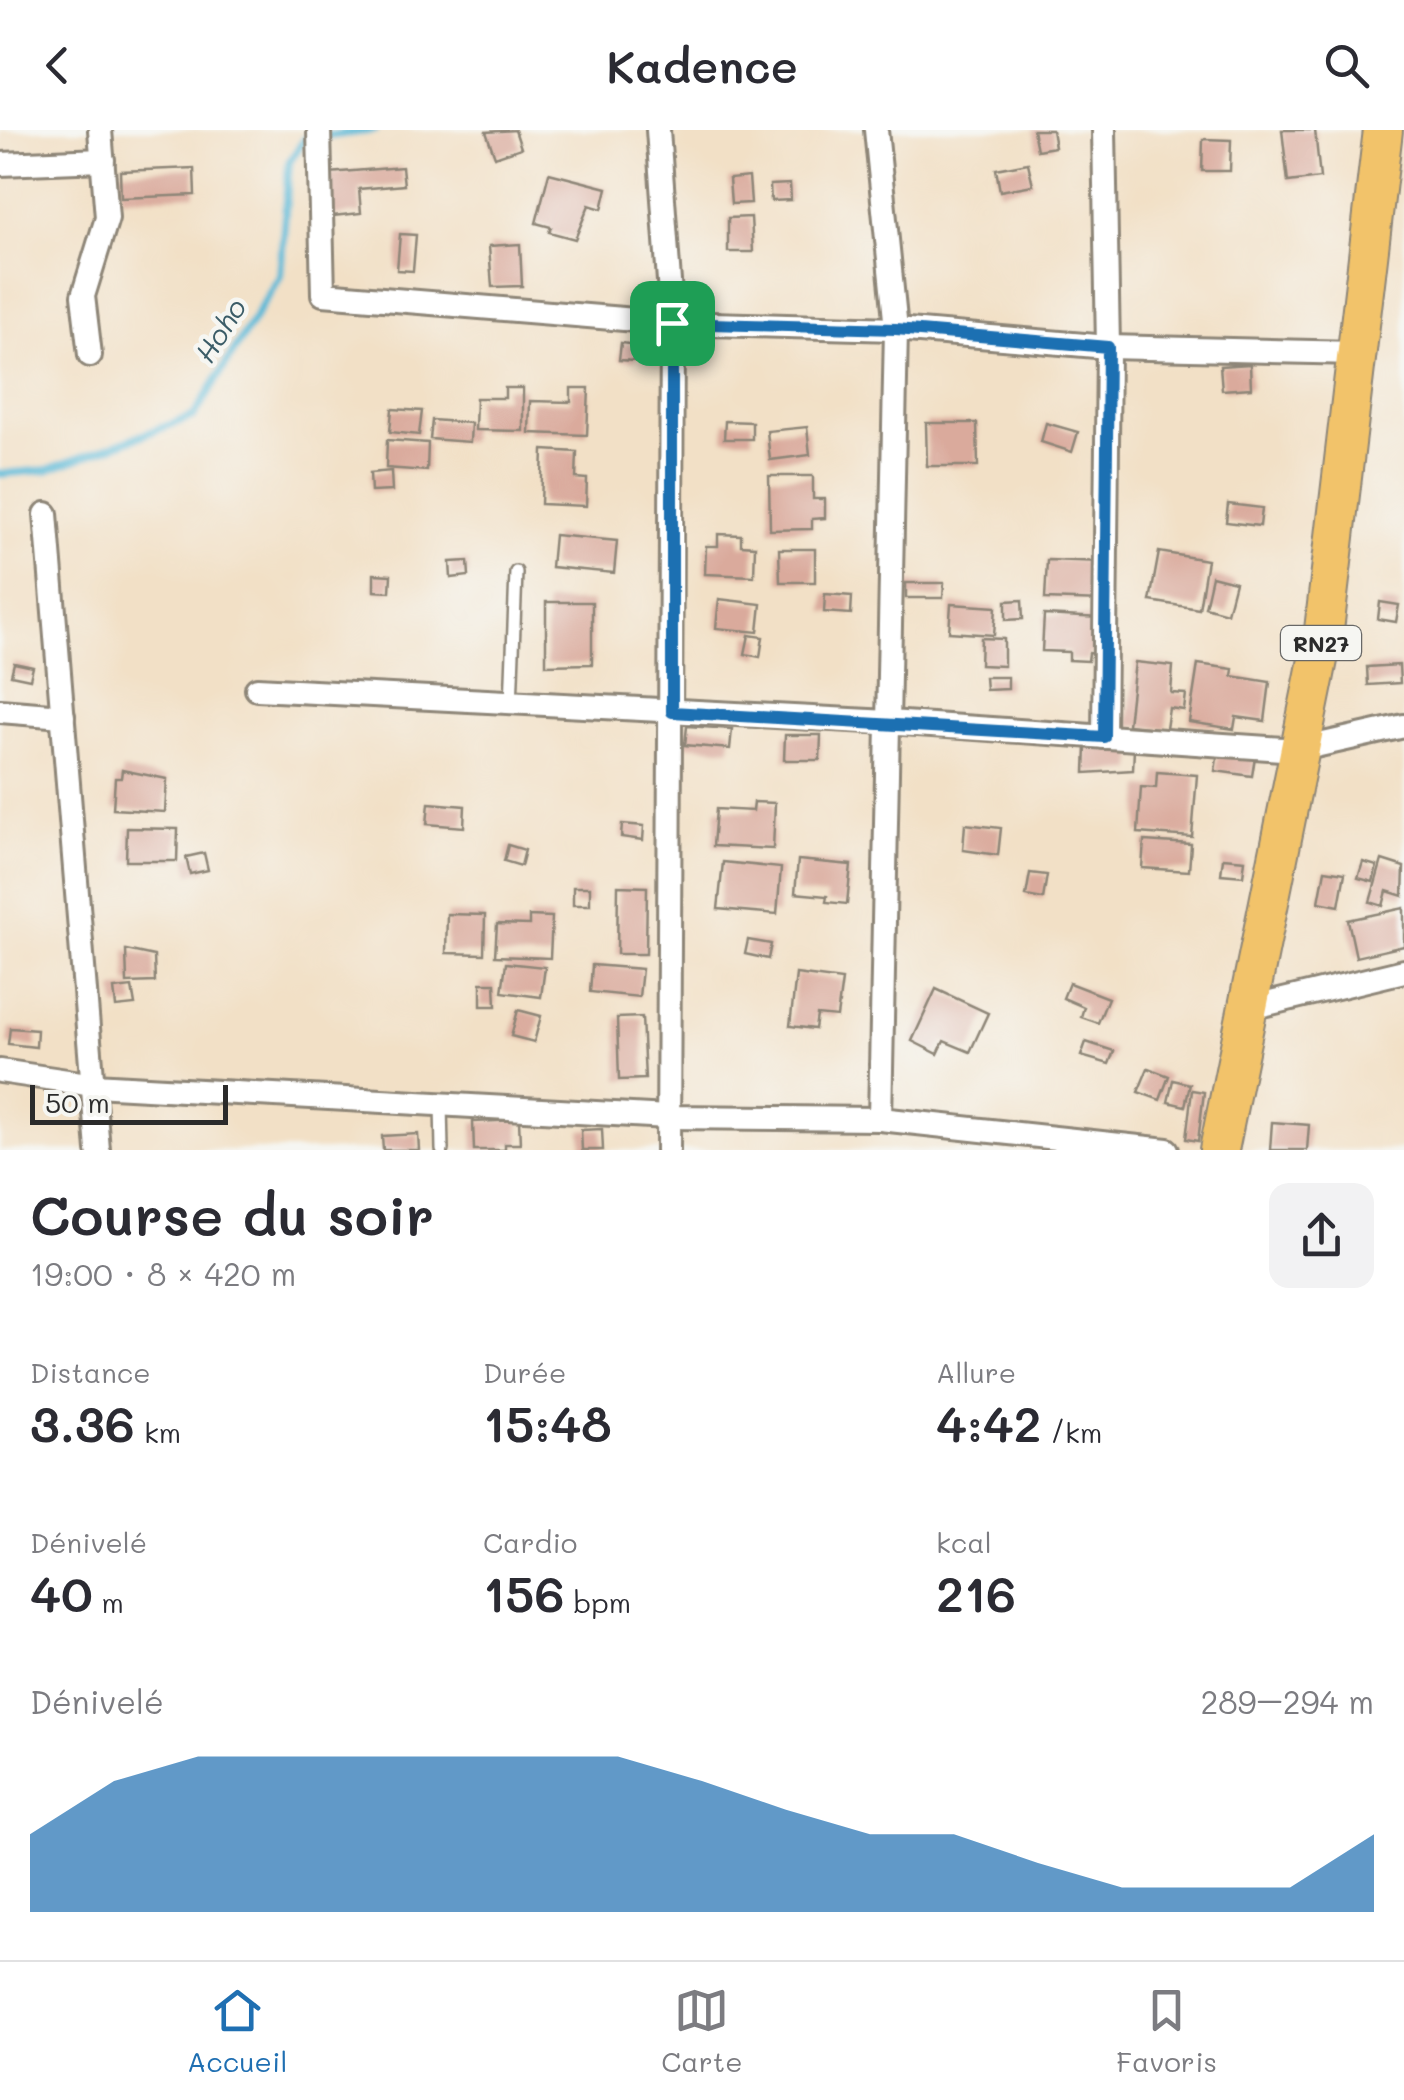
<!DOCTYPE html>
<html lang="fr">
<head>
<meta charset="utf-8">
<style>
  :root { --surface:#fff; --page:#f2f2f3; --text:#2b2b33; --muted:#7c7c81; --line:#e1e1e2; --accent:#1f6fb2 }
  body { margin:0; font-family:Mali,sans-serif; background:var(--page); color:var(--text); height:100vh; display:flex; flex-direction:column; font-size:38px; white-space:nowrap }
  * { box-sizing:border-box; margin:0 }
  p { font-size:32px; color:var(--muted) }
  .icon { flex:none; width:55px; height:55px; fill:none; stroke:currentColor; stroke-width:2; stroke-linecap:round; stroke-linejoin:round }
  .map { position:relative; height:1020px; overflow:hidden }
  .panel { display:flex; flex-direction:column; background:var(--surface); flex:1 }
  .panel>* { flex:none }
  .scale { position:absolute; left:30px; bottom:25px; width:198px; box-sizing:border-box; padding-left:10px; border:5px solid #2b2b2b; border-top:0; font-size:28px; line-height:35px; white-space:nowrap; color:#2b2b2b; -webkit-text-stroke:8px #f6f6f2; paint-order:stroke }
  .pin { position:absolute; display:grid; place-items:center; width:85px; height:85px; color:#fff; margin:-42px; border-radius:20px; box-shadow:0 5px 15px #0006 }
  .round { display:grid; place-items:center; flex:none; width:105px; height:105px; border-radius:20px; background:var(--page) }
  .head { display:flex; align-items:center; justify-content:space-between; height:170px; padding:0 30px }
  h1 { font-size:55px; font-weight:600; line-height:75px }
  .stats { display:grid; grid-template-columns:repeat(3,1fr); gap:15px; height:170px; padding:10px 30px }
  .stats div { display:grid; align-content:center }
  .stats b { font-size:50px; font-weight:600 }
  .stats small { font-size:28px; font-weight:400 }
  .stats p { font-size:28px }
  .chart { height:280px; padding:20px 30px }
  .chart p { display:flex; justify-content:space-between }
  .chart svg { width:100%; height:180px; margin-top:10px; fill:var(--accent); opacity:.7 }
  header { display:flex; justify-content:space-between; align-items:center; height:130px; padding:0 30px; background:var(--surface); font-size:45px; font-weight:600 }
  .dock { display:flex; justify-content:space-around; align-items:center; height:140px; border-top:2px solid var(--line); background:var(--surface); font-size:28px; color:var(--muted) }
  .dock a { display:grid; justify-items:center; gap:5px }
  .dock .selected { color:var(--accent) }
  .map>svg:first-child { display:block }
</style>
</head>
<body>
<header><svg class="icon" aria-label="back" viewBox="0 0 24 24"><path d="M15 5l-7 7 7 7"/></svg>Kadence<svg class="icon" aria-label="search" viewBox="0 0 24 24"><circle cx="10" cy="10" r="6"/><path d="M15 15l6 6"/></svg></header>
<div class="map">
<svg width="1404" height="1020" viewBox="0 0 1404 1020">
  <rect width="100%" height="100%" fill="#f6f6f2"/>
  <filter id="ink" filterUnits="userSpaceOnUse"><feTurbulence type="fractalNoise" baseFrequency=".01" numOctaves="2"/><feDisplacementMap in="SourceGraphic" scale="20" xChannelSelector="R" yChannelSelector="G"/><feConvolveMatrix kernelMatrix="1 2 1 2 8 2 1 2 1" color-interpolation-filters="sRGB"/></filter>
  <filter id="wash" filterUnits="userSpaceOnUse"><feTurbulence type="fractalNoise" baseFrequency=".0048" numOctaves="4" result="noise"/><feDisplacementMap in="SourceGraphic" scale="40" xChannelSelector="R" yChannelSelector="G"/><feGaussianBlur stdDeviation="2.25" result="paint"/><feColorMatrix in="noise" values="0 0 0 0 0 0 0 0 0 0 0 0 0 0 0 0 0 1.4 0 .05"/><feComposite in="paint" operator="in"/></filter>
  <g filter="url(#wash)">
    <rect width="100%" height="100%" fill="#f2e0c6"/>
    <g fill="none" stroke-linecap="round" stroke-linejoin="round">
      <polyline stroke="#58b8d6" stroke-width="8" points="0,344 47,340 194,286 280,146 289,32 305,9 375,0"/>
    </g>
    <g id="blocks">
      <g fill="#daaa9c">
        <polygon points="515,0 521,18 495,27 486,2"/>
        <polygon points="1033,0 1052,0 1055,17 1037,20"/>
        <polygon points="1282,0 1315,0 1320,48 1288,52"/>
        <polygon points="1203,9 1231,10 1230,41 1202,41"/>
        <polygon points="1028,33 1033,55 1000,61 996,39"/>
        <polygon points="402,37 404,55 359,59 361,83 332,86 329,43"/>
        <polygon points="194,38 195,65 121,68 120,41"/>
        <polygon points="549,43 607,58 602,79 589,75 575,109 549,102 551,97 536,93"/>
        <polygon points="749,47 751,73 731,74 729,49"/>
        <polygon points="790,54 791,70 771,71 770,55"/>
        <polygon points="751,87 753,122 728,122 728,88"/>
        <polygon points="400,104 416,105 413,141 397,140"/>
        <polygon points="520,114 522,156 492,157 489,116"/>
        <polygon points="621,213 637,215 635,231 619,230"/>
        <polygon points="1250,234 1251,258 1222,260 1220,236"/>
        <polygon points="505,258 523,258 523,301 475,300 476,268 505,268"/>
        <polygon points="571,258 589,258 587,305 529,303 530,271 571,272"/>
        <polygon points="392,279 422,281 419,305 390,302"/>
        <polygon points="432,290 471,293 470,312 430,309"/>
        <polygon points="725,291 752,292 752,309 724,309"/>
        <polygon points="926,293 977,293 978,336 927,336"/>
        <polygon points="1046,293 1078,302 1072,322 1041,312"/>
        <polygon points="807,297 810,325 770,330 767,301"/>
        <polygon points="387,310 428,313 427,341 386,338"/>
        <polygon points="543,320 577,322 576,348 587,349 586,376 541,374"/>
        <polygon points="391,341 392,361 371,362 370,343"/>
        <polygon points="769,346 813,346 813,369 825,369 825,388 812,389 812,399 770,400"/>
        <polygon points="1228,374 1262,378 1260,396 1226,392"/>
        <polygon points="718,404 741,405 741,415 755,416 754,446 705,444 706,416 718,416"/>
        <polygon points="554,405 617,411 614,443 551,437"/>
        <polygon points="779,419 815,419 815,452 780,452"/>
        <polygon points="1159,422 1207,430 1199,479 1150,471"/>
        <polygon points="1047,430 1105,432 1103,471 1045,469"/>
        <polygon points="468,431 469,446 451,448 450,432"/>
        <polygon points="374,444 391,445 390,462 374,461"/>
        <polygon points="1212,446 1235,452 1227,483 1205,477"/>
        <polygon points="906,453 944,453 943,468 906,468"/>
        <polygon points="825,464 852,466 851,484 824,482"/>
        <polygon points="719,469 761,474 758,502 716,498"/>
        <polygon points="1022,470 1023,489 1006,490 1006,471"/>
        <polygon points="546,472 592,472 592,534 546,535"/>
        <polygon points="1380,472 1399,475 1396,492 1378,489"/>
        <polygon points="951,474 996,477 994,505 949,502"/>
        <polygon points="1044,485 1101,488 1099,524 1089,523 1088,531 1069,530 1069,522 1042,521"/>
        <polygon points="749,505 763,507 760,527 745,524"/>
        <polygon points="981,508 1004,509 1004,536 980,535"/>
        <polygon points="1135,532 1173,536 1171,563 1186,564 1184,580 1169,578 1166,599 1128,595"/>
        <polygon points="14,533 33,537 30,549 11,545"/>
        <polygon points="1198,534 1233,539 1232,546 1270,552 1265,591 1236,587 1234,599 1189,592"/>
        <polygon points="1399,535 1400,553 1368,555 1367,537"/>
        <polygon points="985,547 1008,547 1008,559 986,560"/>
        <polygon points="687,596 732,599 730,619 685,615"/>
        <polygon points="785,605 821,605 820,630 784,630"/>
        <polygon points="1086,616 1134,619 1133,640 1085,643"/>
        <polygon points="1218,622 1255,627 1252,646 1215,641"/>
        <polygon points="122,640 167,649 165,682 113,679 115,648 121,648"/>
        <polygon points="1157,642 1197,645 1192,707 1138,703 1141,657 1156,658"/>
        <polygon points="754,672 775,673 773,719 713,716 716,679 753,681"/>
        <polygon points="429,673 465,676 464,697 427,694"/>
        <polygon points="622,694 644,696 643,710 621,707"/>
        <polygon points="965,694 1001,698 998,725 963,720"/>
        <polygon points="127,698 178,699 177,731 126,731"/>
        <polygon points="1144,711 1191,714 1189,741 1142,738"/>
        <polygon points="508,715 525,720 521,736 504,731"/>
        <polygon points="204,723 208,740 190,744 186,727"/>
        <polygon points="1223,728 1245,730 1243,746 1221,744"/>
        <polygon points="798,730 851,735 847,774 826,772 827,766 795,763"/>
        <polygon points="1382,730 1404,737 1403,766 1387,761 1383,776 1370,772"/>
        <polygon points="723,732 781,738 777,784 718,779"/>
        <polygon points="1363,732 1377,736 1373,752 1358,748"/>
        <polygon points="1325,740 1345,743 1339,776 1319,772"/>
        <polygon points="1030,743 1047,745 1043,769 1026,766"/>
        <polygon points="618,756 647,757 646,824 617,824"/>
        <rect x="573" y="757" width="17" height="18"/>
        <polygon points="1404,778 1404,816 1356,827 1348,790"/>
        <polygon points="447,784 485,785 484,824 446,823"/>
        <polygon points="529,786 552,787 550,828 495,826 497,794 529,795"/>
        <polygon points="748,810 771,814 768,829 745,824"/>
        <polygon points="126,820 154,826 155,852 127,853"/>
        <polygon points="506,833 545,837 541,867 502,862"/>
        <polygon points="592,835 642,839 639,867 590,862"/>
        <polygon points="796,844 842,850 837,887 817,885 815,899 790,896"/>
        <polygon points="481,853 495,853 496,876 481,876"/>
        <polygon points="1069,853 1108,868 1098,893 1081,887 1084,877 1063,868"/>
        <polygon points="132,857 135,875 116,877 114,859"/>
        <polygon points="936,859 988,883 970,922 944,911 938,924 912,911"/>
        <polygon points="518,880 541,886 534,912 511,906"/>
        <polygon points="642,887 645,949 619,950 617,888"/>
        <polygon points="10,898 37,900 36,917 8,914"/>
        <polygon points="1086,912 1114,921 1109,934 1081,926"/>
        <polygon points="1148,938 1169,946 1160,970 1138,962"/>
        <polygon points="1173,950 1190,954 1185,976 1168,972"/>
        <polygon points="1192,960 1204,962 1198,1011 1186,1009"/>
        <polygon points="519,990 520,1014 505,1014 505,1020 474,1020 473,992"/>
        <polygon points="1272,992 1309,995 1307,1020 1270,1020"/>
        <polygon points="602,999 603,1020 582,1020 581,1000"/>
        <polygon points="418,1004 419,1020 383,1020 382,1006"/>
      </g>
    </g>
  </g>
  <g filter="url(#ink)">
    <use href="#blocks" fill-opacity="0" stroke="#8e8678" stroke-width="2.5"/>
    <g fill="none" stroke-linecap="round" stroke-linejoin="round">
      <defs>
        <g id="lane">
          <polyline points="511,576 516,442"/>
          <polyline points="441,974 442,1020"/>
        </g>
        <g id="street">
          <polyline points="319,0 323,164 672,193 896,199 1108,217 1356,223"/>
          <polyline points="658,0 672,193 668,1020"/>
          <polyline points="876,0 896,199 880,989"/>
          <polyline points="1104,0 1108,217 1104,607"/>
          <polyline points="0,34 103,30"/>
          <polyline points="90,225 83,166 107,88 100,0"/>
          <polyline points="46,384 98,1020"/>
          <polyline points="257,559 889,592 1297,620 1404,596"/>
          <polyline points="0,581 63,586"/>
          <polyline points="1250,878 1404,841"/>
          <polyline points="0,941 94,955 668,987 880,989 1167,1020"/>
        </g>
        <polyline id="primary" points="1219,1020 1324,500 1383,0"/>
      </defs>
      <use href="#lane" stroke="#8e8678" stroke-width="16"/>
      <use href="#street" stroke="#8e8678" stroke-width="28"/>
      <use href="#primary" stroke="#8e8678" stroke-width="42"/>
      <use href="#lane" stroke="#fff" stroke-width="11"/>
      <use href="#street" stroke="#fff" stroke-width="22"/>
      <use href="#primary" stroke="#f2c36a" stroke-width="38"/>
    </g>
  </g>
  <g fill="none" stroke-linecap="round" stroke-linejoin="round" filter="url(#ink)">
    <defs>
      <polygon id="route" points="672,193 896,199 1108,217 1104,607 672,582"/>
    </defs>
    <use href="#route" stroke="#fff" stroke-width="20"/>
    <use href="#route" stroke="#1f6fb2" stroke-width="12"/>
  </g>
  <g text-anchor="middle" dominant-baseline="central" stroke-width="9" stroke-linejoin="round" paint-order="stroke">
    <rect fill="#f6f6f2" stroke="#686867" stroke-width="2.5" x="1281" y="496" width="80" height="34" rx="8"/>
    <g font-size="22" font-weight="bold" fill="#2b2b2b">
      <text x="1321" y="513">RN27</text>
    </g>
    <g font-size="28" font-style="italic" fill="#3b5c67" stroke="#f6f6f2">
      <text transform="translate(220 200) rotate(-58)">Hoho</text>
    </g>
  </g>
</svg>
<div class="scale">50 m</div>
<div class="pin" style="left:672px;top:193px;background:#1e9e55"><svg class="icon" aria-label="arrive" viewBox="0 0 24 24"><path d="M6 21V4h12l-3 4 3 4H6"/></svg></div>
</div>
<section class="panel">
<div class="head"><div><h1>Course du soir</h1><p>19:00 · 8 × 420 m</p></div><a class="round"><svg class="icon" aria-label="share" viewBox="0 0 24 24"><path d="M12 15V3M7 8l5-5 5 5M5 13v7h14v-7"/></svg></a></div>
<div class="stats">
<div><p>Distance</p><b>3.36<small> km</small></b></div>
<div><p>Durée</p><b>15:48</b></div>
<div><p>Allure</p><b>4:42<small> /km</small></b></div>
</div>
<div class="stats">
<div><p>Dénivelé</p><b>40<small> m</small></b></div>
<div><p>Cardio</p><b>156<small> bpm</small></b></div>
<div><p>kcal</p><b>216</b></div>
</div>
<div class="chart"><p><span>Dénivelé</span>289–294 m</p>
<svg viewBox="0 0 160 44" preserveAspectRatio="none"><path d="M0 44V25L10 12L20 6L30 6L40 6L50 6L60 6L70 6L80 12L90 19L100 25L110 25L120 32L130 38L140 38L150 38L160 25V44z"/></svg>
</div>
</section>
<nav class="dock">
<a class="selected"><svg class="icon" aria-label="home" viewBox="0 0 24 24"><path d="M3 11l9-7 9 7M6 9v11h12V9"/></svg>Accueil</a>
<a><svg class="icon" aria-label="map" viewBox="0 0 24 24"><path d="M3 6l6-2 6 2 6-2v14l-6 2-6-2-6 2zM9 4v14M15 6v14"/></svg>Carte</a>
<a><svg class="icon" aria-label="saved" viewBox="0 0 24 24"><path d="M7 4h10v16l-5-4-5 4z"/></svg>Favoris</a>
</nav>
</body>
</html>
